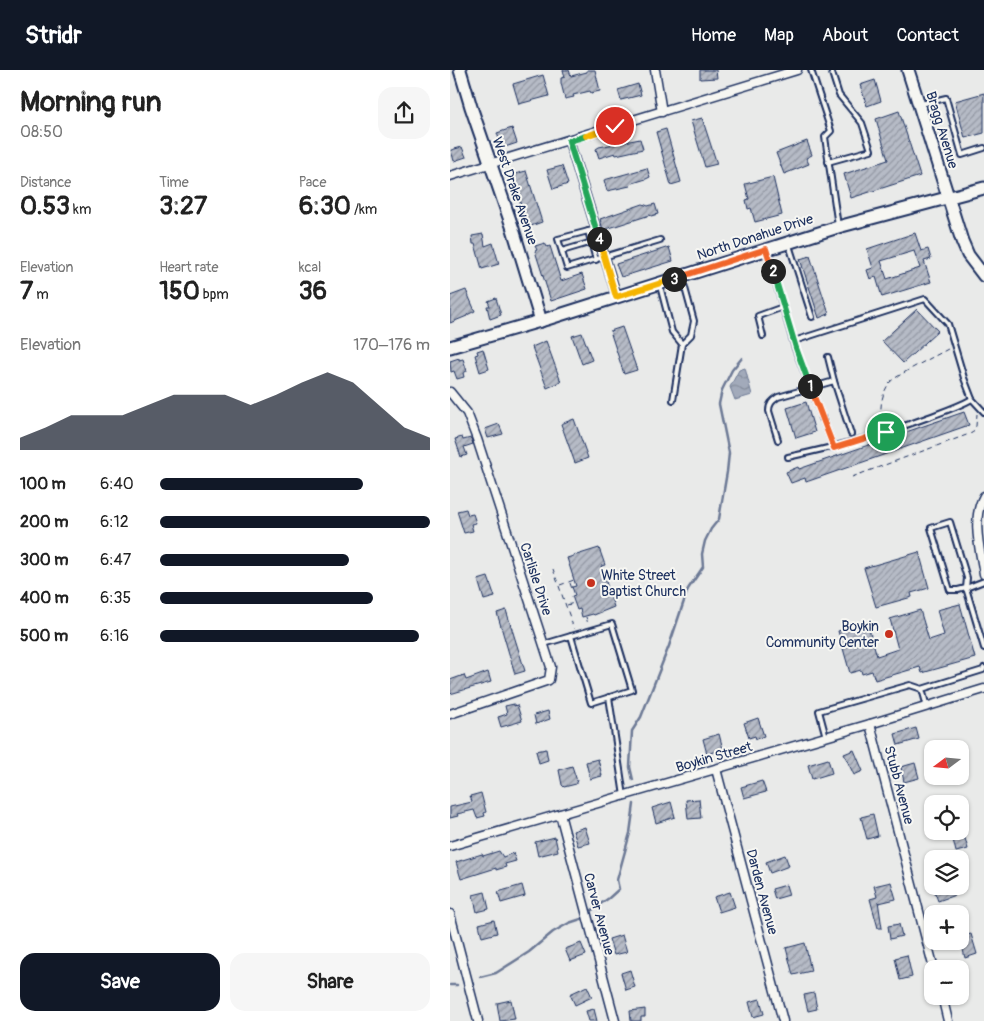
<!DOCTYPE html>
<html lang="en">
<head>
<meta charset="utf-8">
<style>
  :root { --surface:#fff; --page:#f6f6f6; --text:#222; --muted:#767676; --accent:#111827 }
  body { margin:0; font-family:Pangolin,sans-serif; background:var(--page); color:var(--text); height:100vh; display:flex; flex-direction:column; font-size:19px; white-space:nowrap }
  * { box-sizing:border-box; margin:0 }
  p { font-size:16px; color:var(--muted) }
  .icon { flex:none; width:28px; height:28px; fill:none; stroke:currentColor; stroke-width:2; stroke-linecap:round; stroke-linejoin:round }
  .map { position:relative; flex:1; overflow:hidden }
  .sheet { display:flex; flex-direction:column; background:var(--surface); width:450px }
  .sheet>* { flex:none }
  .needle { width:32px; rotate:254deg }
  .controls { position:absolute; left:474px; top:670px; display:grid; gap:10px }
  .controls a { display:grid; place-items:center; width:45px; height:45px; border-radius:10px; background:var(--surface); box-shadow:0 1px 4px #0004; font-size:25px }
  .pin { position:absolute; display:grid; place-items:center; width:42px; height:42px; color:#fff; margin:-21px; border:2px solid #fff; border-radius:50%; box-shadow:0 1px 5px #0007 }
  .km { position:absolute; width:25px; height:25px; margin:-12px; border-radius:50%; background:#222; color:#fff; font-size:14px; line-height:25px; text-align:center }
  .round { display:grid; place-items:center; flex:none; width:52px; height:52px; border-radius:15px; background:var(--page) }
  .summary { display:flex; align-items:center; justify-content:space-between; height:85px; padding:0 20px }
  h1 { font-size:28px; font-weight:700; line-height:38px }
  .figures { display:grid; grid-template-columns:repeat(3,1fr); gap:8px; height:85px; padding:5px 20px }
  .figures div { display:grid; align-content:center }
  .figures b { font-size:25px; font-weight:700 }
  .figures small { font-size:14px; font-weight:400 }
  .figures p { font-size:14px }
  .chart { height:140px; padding:10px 20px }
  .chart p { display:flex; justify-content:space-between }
  .chart svg { width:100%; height:90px; margin-top:5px; fill:var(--accent); opacity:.7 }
  .primary-button { display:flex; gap:10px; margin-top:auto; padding:10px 20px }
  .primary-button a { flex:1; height:58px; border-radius:15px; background:var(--accent); color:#fff; font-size:20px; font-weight:700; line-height:58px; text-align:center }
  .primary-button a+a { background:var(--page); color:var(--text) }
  ul { padding:0 20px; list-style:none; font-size:16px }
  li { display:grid; grid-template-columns:80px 60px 1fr; align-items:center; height:38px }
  li i { height:12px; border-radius:6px; background:var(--accent) }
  header { display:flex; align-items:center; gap:30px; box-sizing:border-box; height:70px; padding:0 25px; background:var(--accent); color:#fff }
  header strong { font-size:24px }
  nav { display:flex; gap:28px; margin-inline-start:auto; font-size:18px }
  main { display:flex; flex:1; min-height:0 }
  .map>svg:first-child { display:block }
</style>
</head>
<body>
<header>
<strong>Stridr</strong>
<nav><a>Home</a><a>Map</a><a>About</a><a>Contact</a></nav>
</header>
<main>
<section class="sheet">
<div class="summary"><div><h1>Morning run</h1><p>08:50</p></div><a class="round"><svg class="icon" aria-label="share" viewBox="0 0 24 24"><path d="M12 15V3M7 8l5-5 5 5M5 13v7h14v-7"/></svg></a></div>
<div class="figures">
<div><p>Distance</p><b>0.53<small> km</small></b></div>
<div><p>Time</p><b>3:27</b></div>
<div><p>Pace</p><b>6:30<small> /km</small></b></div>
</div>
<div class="figures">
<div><p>Elevation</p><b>7<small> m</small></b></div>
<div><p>Heart rate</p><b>150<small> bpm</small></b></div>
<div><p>kcal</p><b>36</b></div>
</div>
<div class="chart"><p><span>Elevation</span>170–176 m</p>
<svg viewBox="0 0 160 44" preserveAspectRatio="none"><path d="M0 44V38L10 33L20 27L30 27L40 27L50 22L60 17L70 17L80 17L90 22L100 17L110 11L120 6L130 11L140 22L150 33L160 38V44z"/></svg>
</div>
<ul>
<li><b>100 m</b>6:40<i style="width:75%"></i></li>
<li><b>200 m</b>6:12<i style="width:100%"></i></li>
<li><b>300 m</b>6:47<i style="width:70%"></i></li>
<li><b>400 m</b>6:35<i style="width:79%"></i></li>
<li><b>500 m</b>6:16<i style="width:96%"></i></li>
</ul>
<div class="primary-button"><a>Save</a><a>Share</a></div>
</section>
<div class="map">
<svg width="534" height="951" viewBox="0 0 534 951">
  <defs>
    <pattern id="water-waves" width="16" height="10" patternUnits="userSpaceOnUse" patternTransform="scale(1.25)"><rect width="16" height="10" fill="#a2aaba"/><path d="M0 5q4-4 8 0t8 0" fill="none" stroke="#838b9a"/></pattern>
    <pattern id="building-hatch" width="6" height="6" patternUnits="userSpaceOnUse" patternTransform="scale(1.25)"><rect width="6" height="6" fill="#b6bbc6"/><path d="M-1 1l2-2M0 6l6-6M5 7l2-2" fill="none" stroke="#9398a4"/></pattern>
  </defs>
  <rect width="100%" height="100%" fill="#e9eae9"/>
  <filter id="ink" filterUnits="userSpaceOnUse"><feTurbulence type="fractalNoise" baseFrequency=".02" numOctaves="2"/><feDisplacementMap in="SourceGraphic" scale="10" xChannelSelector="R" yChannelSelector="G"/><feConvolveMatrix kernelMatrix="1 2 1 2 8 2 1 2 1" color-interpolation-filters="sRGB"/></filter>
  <g filter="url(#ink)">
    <polygon fill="url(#water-waves)" stroke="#6c7995" points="295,298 302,325 285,330 280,317 289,300"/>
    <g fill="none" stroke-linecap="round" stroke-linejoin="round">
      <g stroke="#6c7995" stroke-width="2.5">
        <polyline points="183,710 180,697 182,661 191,647 219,576 238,519 253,497 252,484 255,471 261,459 269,449 277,402 279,383 269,334 272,320 282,300 292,288"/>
        <polyline points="142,840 159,828 169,819 167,810 180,763 184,734"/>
        <polyline points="30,907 46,903 79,882 103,862 119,853 131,849"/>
        <polyline points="0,915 7,915"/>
      </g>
    </g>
    <g fill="url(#building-hatch)" stroke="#1b2f5e" fill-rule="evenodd">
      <polygon points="113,0 119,0 121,6 137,2 137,0 145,0 150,21 141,23 140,21 123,25 124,27 115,29 111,13 111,8 115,7"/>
      <polygon points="250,0 266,0 267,8 250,9"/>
      <polygon points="93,5 99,26 69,34 63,14"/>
      <polygon points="425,10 431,31 417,36 410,15"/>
      <polygon points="188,14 191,25 171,30 168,20"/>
      <polygon points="534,23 534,63 515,68 505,31"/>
      <polygon points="449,41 470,106 401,128 394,104 438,90 426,49"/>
      <polygon points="252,48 267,94 255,97 241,51"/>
      <polygon points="62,58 67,73 52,78 47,63"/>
      <polygon points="216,59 231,112 221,115 206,62"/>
      <polygon points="190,69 193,79 166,85 165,83 149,88 146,79 149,77"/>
      <polygon points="357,71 362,85 356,88 359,94 334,104 326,83"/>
      <polygon points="12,77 16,87 4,91 1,80"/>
      <polygon points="112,96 118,114 103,119 97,100"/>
      <polygon points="197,98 200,107 196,109 183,113 180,116 157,121 154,110"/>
      <polygon points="76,101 92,152 78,157 61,105"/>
      <polygon points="323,107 332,145 305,152 301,138 298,139 296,130 299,129 295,114"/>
      <polygon points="193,134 198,136 205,134 208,144 201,146 200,145 153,160 150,149"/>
      <path d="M465,163L471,181L478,179L481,189L474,191L481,212L432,227L426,207L420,209L417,200L423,198L417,179ZM464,181L470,198L437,209L431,191Z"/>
      <polygon points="33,164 35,176 43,173 49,194 32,199 25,174 23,174 22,166"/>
      <polygon points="95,173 97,177 100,176 111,211 132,204 137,219 101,231 85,181 87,180 85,176"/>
      <polygon points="219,177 223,191 171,207 166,194"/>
      <polygon points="360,186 379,244 369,248 350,189"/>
      <polygon points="16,220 25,241 17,245 17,246 0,253 0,226"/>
      <polygon points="46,228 51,245 40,249 37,236 40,236 38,231"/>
      <polygon points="467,239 488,261 453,293 432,271"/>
      <polygon points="172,257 187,300 174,304 160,261"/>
      <polygon points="132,263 142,290 132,294 122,266"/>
      <polygon points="96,271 111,312 97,318 82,277"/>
      <polygon points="33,279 39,299 30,302 25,285 28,284 27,281"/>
      <polygon points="9,288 9,290 13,289 17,301 13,303 14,307 7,309 4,301 1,302 0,291"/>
      <polygon points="356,332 365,362 346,368 337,338"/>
      <polygon points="514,342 519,355 356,412 355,408 341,413 336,402 348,397 349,399"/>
      <polygon points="124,349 138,388 125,393 111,354"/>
      <polygon points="49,354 53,364 38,368 35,359"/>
      <polygon points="12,367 13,370 21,368 23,374 14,377 17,385 11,387 5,369"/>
      <polygon points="16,439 18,445 23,444 26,453 21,454 23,461 14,463 7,441"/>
      <polygon points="149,478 155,495 151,496 164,537 144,545 143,544 132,547 130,539 127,540 122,526 125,525 122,517 126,516 117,488"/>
      <polygon points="469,482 479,518 461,523 462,527 426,537 414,498"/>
      <polygon points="38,507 45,527 34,530 28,510"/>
      <polygon points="510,534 525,588 472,603 470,597 425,610 422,601 412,604 411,600 400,603 388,561 417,552 427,586 448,579 440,549 470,540 479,570 494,565 487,540"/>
      <polygon points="56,540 75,601 65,604 47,543"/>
      <polygon points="38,602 41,612 0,624 0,610 14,605 16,610"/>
      <polygon points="64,634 64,636 67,635 72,651 51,657 48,647 57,644 55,636"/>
      <polygon points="98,641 100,649 86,654 84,645"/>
      <polygon points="308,648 314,666 306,669 305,666 299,668 294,653"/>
      <polygon points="466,658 469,669 448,675 445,664"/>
      <polygon points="269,664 273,679 257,684 253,669"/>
      <polygon points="96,679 98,690 89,693 86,681"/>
      <polygon points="404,680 413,701 404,705 394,684"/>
      <polygon points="148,689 152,706 140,709 136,692"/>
      <polygon points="378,689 382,703 362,709 358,695"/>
      <polygon points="465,693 469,708 454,712 451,697"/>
      <polygon points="122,696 127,711 126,712 126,714 114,717 112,715 109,700"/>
      <polygon points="312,711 316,722 294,728 291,717"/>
      <polygon points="31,723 36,742 34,743 35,746 27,748 24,740 7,744 8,746 0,748 0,737 22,732 20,726"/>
      <polygon points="249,729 251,748 238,749 236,730"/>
      <polygon points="221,732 225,747 206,753 202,738"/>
      <polygon points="423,744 428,766 417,769 411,747"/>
      <polygon points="135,757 140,773 128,776 123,761"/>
      <polygon points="501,761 513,761 518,779 506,782"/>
      <polygon points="105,767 108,781 88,786 85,772"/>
      <polygon points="49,781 53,787 63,783 66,791 55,794 56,797 46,800 46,798 11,809 6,792 32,784 33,786"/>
      <polygon points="335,785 339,796 320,803 316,792"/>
      <polygon points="441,812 446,829 429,833 428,831 432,858 428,858 420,829 427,827 424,816"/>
      <polygon points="72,815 75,826 51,833 48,822"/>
      <polygon points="336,815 339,825 325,829 322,819"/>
      <polygon points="494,816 502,816 505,825 488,831 484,820"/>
      <polygon points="35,822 39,839 27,842 23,825"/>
      <polygon points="280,822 285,837 269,842 264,827"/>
      <polygon points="44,850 47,863 32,867 29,854"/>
      <polygon points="449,854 452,866 440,869 438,856"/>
      <polygon points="521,864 527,884 515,888 510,867"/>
      <polygon points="172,865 177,882 164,885 159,869"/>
      <polygon points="131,873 136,885 120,891 115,879"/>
      <polygon points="355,873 361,901 343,905 336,878"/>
      <polygon points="457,885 462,907 450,910 445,888"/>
      <polygon points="180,900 185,917 176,920 171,903"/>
      <polygon points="137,916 142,927 125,935 120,924"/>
      <polygon points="364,923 367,939 358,941 354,925"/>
      <polygon points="310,929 314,944 303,947 299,932"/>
      <polygon points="61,930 65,949 50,951 47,933"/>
      <polygon points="144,939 147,951 139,951 136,941"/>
      <polygon points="195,939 195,947 191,947 191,951 181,951 180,941"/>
    </g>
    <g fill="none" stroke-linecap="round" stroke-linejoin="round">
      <defs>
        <g id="lane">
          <polyline points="361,0 381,61 375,67 388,156"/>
          <polyline points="471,34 496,28 512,85 534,78"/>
          <polyline points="378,92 421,80 412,53 389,25 381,0"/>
          <polyline points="146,159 108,169 117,198 210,170"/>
          <polyline points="138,161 146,190"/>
          <polyline points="339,175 362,247"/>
          <polyline points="112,181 149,170"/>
          <polyline points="317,182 345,278 384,378"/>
          <polyline points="210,216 222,262 232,274 223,330"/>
          <polyline points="313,266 308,246 333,237"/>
          <polyline points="344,271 475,229 498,254 514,308 522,329 534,342"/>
          <polyline points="232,274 241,265 244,251 232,207"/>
          <polyline points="378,287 384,311"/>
          <path d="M328,370L319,341C319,334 322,331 328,327L384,311L401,364"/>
          <path d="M338,387C385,377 431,365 476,348C492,342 508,337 522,329"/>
          <polygon points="500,452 517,508 516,518 508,520 500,520 481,458"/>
          <polyline points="534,511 516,518 534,578"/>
          <polygon points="162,554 182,620 141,633 121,566"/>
          <polyline points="94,574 121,566"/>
          <polyline points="159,627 174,726"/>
          <polyline points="477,637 472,619 533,600 534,598"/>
          <polyline points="376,667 369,641 460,615 472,619"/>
        </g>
        <g id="street">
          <polyline points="205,0 212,42"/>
          <polyline points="119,71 167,227"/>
          <polyline points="0,106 347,0"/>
          <polyline points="0,322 17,343 27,369 101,597 99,610 0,644"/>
          <path d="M534,426C521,449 530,479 534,504"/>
          <polyline points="420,654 484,899"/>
          <polyline points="266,699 333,951"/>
          <polyline points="110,744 165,951"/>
          <polyline points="0,776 420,654 534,619"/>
          <polyline points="0,844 28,951"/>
          <polyline points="492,926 498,951"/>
        </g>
        <g id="secondary">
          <polyline points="10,0 21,37 63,159 91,251"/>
          <polyline points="458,0 512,171 518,185 534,206"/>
          <polyline points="0,277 97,249 388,157 534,118"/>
        </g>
      </defs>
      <use href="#lane" stroke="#1b2f5e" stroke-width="8"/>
      <use href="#street" stroke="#1b2f5e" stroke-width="11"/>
      <use href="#secondary" stroke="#1b2f5e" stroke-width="15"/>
      <g stroke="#1b2f5e" stroke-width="1" stroke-dasharray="5 4" stroke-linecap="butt">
        <path d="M434,356C428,342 431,324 440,312C447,305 487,285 498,279"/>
        <polyline points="402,407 522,363 526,356 527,344"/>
        <polyline points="103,499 124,559"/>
        <polyline points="120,513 122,519"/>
        <polyline points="110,515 124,510"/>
        <polyline points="117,535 124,533"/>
        <polyline points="136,547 138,554"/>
      </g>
      <use href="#lane" stroke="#f6f6f2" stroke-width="4"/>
      <use href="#street" stroke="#f6f6f2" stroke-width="8"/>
      <use href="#secondary" stroke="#f6f6f2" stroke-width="11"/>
    </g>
  </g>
  <g fill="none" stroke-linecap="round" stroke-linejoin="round" filter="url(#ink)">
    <defs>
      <polyline id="split-1" points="360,316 384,378 436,362"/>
      <polyline id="split-2" points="323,201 346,278 360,316"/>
      <polyline id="split-3" points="224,209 316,179 323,201"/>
      <polyline id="split-4" points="149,169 166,227 224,209"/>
      <polyline id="split-5" points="136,66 119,71 149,169"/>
      <polyline id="split-6" points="136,66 165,56"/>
    </defs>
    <use href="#split-1" stroke="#fff" stroke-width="10"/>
    <use href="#split-2" stroke="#fff" stroke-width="10"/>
    <use href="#split-3" stroke="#fff" stroke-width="10"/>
    <use href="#split-4" stroke="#fff" stroke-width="10"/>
    <use href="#split-5" stroke="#fff" stroke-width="10"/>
    <use href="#split-6" stroke="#fff" stroke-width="10"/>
    <use href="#split-1" stroke="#f0652b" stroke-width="6"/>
    <use href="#split-2" stroke="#22a559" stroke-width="6"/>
    <use href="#split-3" stroke="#f0652b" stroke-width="6"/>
    <use href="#split-4" stroke="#f5b400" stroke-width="6"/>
    <use href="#split-5" stroke="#22a559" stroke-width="6"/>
    <use href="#split-6" stroke="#f5b400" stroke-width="6"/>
  </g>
  <g fill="#c8321e" stroke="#f6f6f2" stroke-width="2">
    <circle cx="141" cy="513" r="5"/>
    <circle cx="439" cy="564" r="5"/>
  </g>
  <g text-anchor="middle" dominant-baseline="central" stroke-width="4" stroke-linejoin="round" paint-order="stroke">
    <g font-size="14" fill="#1b2f5e" stroke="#f6f6f2">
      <text transform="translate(492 60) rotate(73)">Bragg Avenue</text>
      <text transform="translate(65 121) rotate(71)">West Drake Avenue</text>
      <text transform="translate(305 167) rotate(-18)">North Donahue Drive</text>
      <text transform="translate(86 509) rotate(72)">Carlisle Drive</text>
      <text transform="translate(264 687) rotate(-16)">Boykin Street</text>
      <text transform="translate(449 715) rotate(75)">Stubb Avenue</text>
      <text transform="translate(312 822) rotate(75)">Darden Avenue</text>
      <text transform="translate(149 844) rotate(75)">Carver Avenue</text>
    </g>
    <g font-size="14" fill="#1b2f5e" stroke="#f6f6f2" text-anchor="start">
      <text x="151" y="505">White Street<tspan x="151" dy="16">Baptist Church</tspan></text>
      <text x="429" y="556" text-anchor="end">Boykin<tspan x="429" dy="16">Community Center</tspan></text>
    </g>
  </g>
</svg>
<div class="controls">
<a><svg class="needle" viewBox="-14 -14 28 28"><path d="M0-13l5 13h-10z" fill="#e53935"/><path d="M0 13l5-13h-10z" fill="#767676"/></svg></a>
<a><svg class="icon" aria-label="locate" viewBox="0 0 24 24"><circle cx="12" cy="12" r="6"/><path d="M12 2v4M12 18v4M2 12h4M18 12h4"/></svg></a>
<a><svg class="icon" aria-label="layers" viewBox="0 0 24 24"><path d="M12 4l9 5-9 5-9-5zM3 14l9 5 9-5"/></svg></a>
<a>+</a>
<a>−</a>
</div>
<div class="pin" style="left:436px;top:362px;background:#1e9e55"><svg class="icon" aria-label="arrive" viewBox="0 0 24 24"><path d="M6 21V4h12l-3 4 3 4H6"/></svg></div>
<div class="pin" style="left:165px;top:56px;background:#d93025"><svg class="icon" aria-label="check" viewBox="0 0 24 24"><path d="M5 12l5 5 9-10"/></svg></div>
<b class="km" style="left:360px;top:316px">1</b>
<b class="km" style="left:323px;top:201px">2</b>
<b class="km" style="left:224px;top:209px">3</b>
<b class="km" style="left:149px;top:169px">4</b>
</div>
</main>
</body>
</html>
